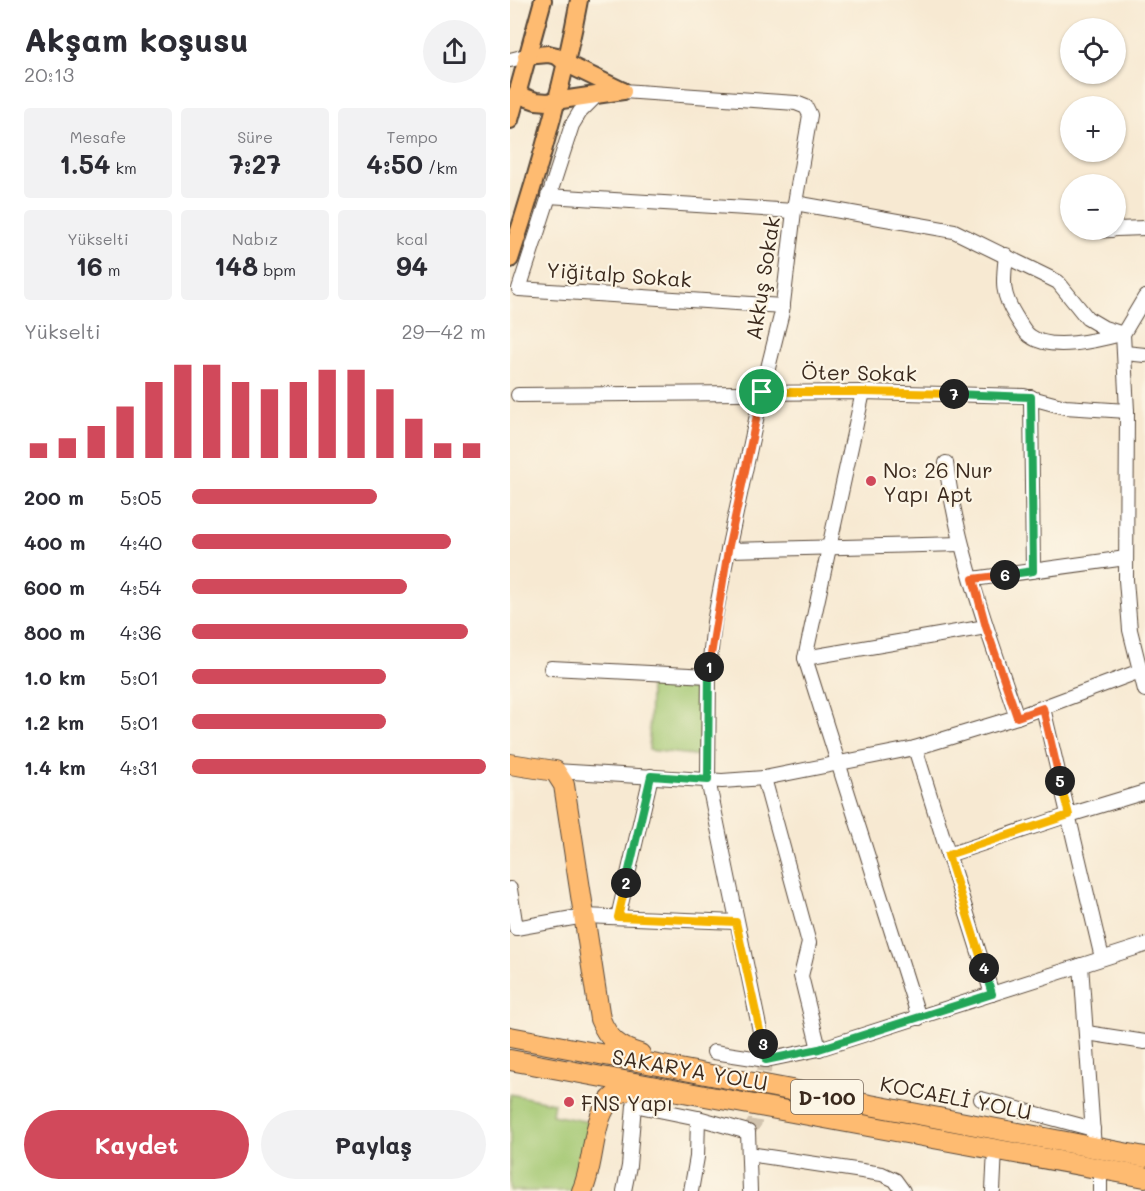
<!DOCTYPE html>
<html lang="tr">
<head>
<meta charset="utf-8">
<style>
  :root { --surface:#fff; --page:#f2f2f3; --text:#2b2b33; --muted:#7c7c81; --accent:#d1495b }
  body { margin:0; font-family:Mali,sans-serif; background:var(--page); color:var(--text); height:100vh; display:flex; flex-direction:column; font-size:22px; white-space:nowrap }
  * { box-sizing:border-box; margin:0 }
  p { font-size:20px; color:var(--muted) }
  .icon { flex:none; width:33px; height:33px; fill:none; stroke:currentColor; stroke-width:2; stroke-linecap:round; stroke-linejoin:round }
  .map { position:relative; flex:1; overflow:hidden }
  .sheet { display:flex; flex-direction:column; background:var(--surface); width:510px }
  .sheet>* { flex:none }
  .buttons { position:absolute; left:550px; top:18px; display:grid; gap:12px }
  .buttons a { display:grid; place-items:center; width:66px; height:66px; border-radius:50%; background:var(--surface); box-shadow:0 2px 4px #0004; font-size:30px }
  .pin { position:absolute; display:grid; place-items:center; width:51px; height:51px; color:#fff; margin:-26px; border:3px solid #fff; border-radius:50%; box-shadow:0 2px 6px #0007 }
  .km { position:absolute; width:30px; height:30px; margin:-15px; border-radius:50%; background:#222; color:#fff; font-size:16px; line-height:30px; text-align:center }
  .round { display:grid; place-items:center; flex:none; width:63px; height:63px; border-radius:32px; background:var(--page) }
  .headline { display:flex; align-items:center; justify-content:space-between; height:102px; padding:0 24px }
  h1 { font-size:33px; font-weight:800; line-height:45px }
  .metrics { display:grid; grid-template-columns:repeat(3,1fr); gap:9px; height:102px; padding:6px 24px }
  .metrics div { display:grid; align-content:center; border-radius:6px; background:var(--page); text-align:center }
  .metrics b { font-size:26px; font-weight:800 }
  .metrics small { font-size:16px; font-weight:400 }
  .metrics p { font-size:16px }
  .chart { height:168px; padding:12px 24px }
  .chart p { display:flex; justify-content:space-between }
  .chart svg { width:100%; height:108px; margin-top:6px; stroke:var(--accent); stroke-width:6 }
  .primary-button { display:flex; gap:12px; margin-top:auto; padding:12px 24px }
  .primary-button a { flex:1; height:69px; border-radius:36px; background:var(--accent); color:#fff; font-size:24px; font-weight:800; line-height:69px; text-align:center }
  .primary-button a+a { background:var(--page); color:var(--text) }
  ul { padding:0 24px; list-style:none; font-size:20px }
  li { display:grid; grid-template-columns:96px 72px 1fr; align-items:center; height:45px }
  li i { height:15px; border-radius:8px; background:var(--accent) }
  main { display:flex; flex:1; min-height:0 }
  .map>svg:first-child { display:block }
</style>
</head>
<body>
<main>
<section class="sheet">
<div class="headline"><div><h1>Akşam koşusu</h1><p>20:13</p></div><a class="round"><svg class="icon" aria-label="share" viewBox="0 0 24 24"><path d="M12 15V3M7 8l5-5 5 5M5 13v7h14v-7"/></svg></a></div>
<div class="metrics">
<div><p>Mesafe</p><b>1.54<small> km</small></b></div>
<div><p>Süre</p><b>7:27</b></div>
<div><p>Tempo</p><b>4:50<small> /km</small></b></div>
</div>
<div class="metrics">
<div><p>Yükselti</p><b>16<small> m</small></b></div>
<div><p>Nabız</p><b>148<small> bpm</small></b></div>
<div><p>kcal</p><b>94</b></div>
</div>
<div class="chart"><p><span>Yükselti</span>29–42 m</p>
<svg viewBox="0 0 160 44" preserveAspectRatio="none"><path d="M5 44V38M15 44V36M25 44V31M35 44V23M45 44V13M55 44V6M65 44V6M75 44V13M85 44V16M95 44V13M105 44V8M115 44V8M125 44V16M135 44V28M145 44V38M155 44V38"/></svg>
</div>
<ul>
<li><b>200 m</b>5:05<i style="width:63%"></i></li>
<li><b>400 m</b>4:40<i style="width:88%"></i></li>
<li><b>600 m</b>4:54<i style="width:73%"></i></li>
<li><b>800 m</b>4:36<i style="width:94%"></i></li>
<li><b>1.0 km</b>5:01<i style="width:66%"></i></li>
<li><b>1.2 km</b>5:01<i style="width:66%"></i></li>
<li><b>1.4 km</b>4:31<i style="width:100%"></i></li>
</ul>
<div class="primary-button"><a>Kaydet</a><a>Paylaş</a></div>
</section>
<div class="map">
<svg width="635" height="1191" viewBox="0 0 635 1191">
  <rect width="100%" height="100%" fill="#fcf5e5"/>
  <filter id="ink" filterUnits="userSpaceOnUse"><feTurbulence type="fractalNoise" baseFrequency=".0167" numOctaves="2"/><feDisplacementMap in="SourceGraphic" scale="12" xChannelSelector="R" yChannelSelector="G"/><feConvolveMatrix kernelMatrix="1 2 1 2 8 2 1 2 1" color-interpolation-filters="sRGB"/></filter>
  <filter id="wash" filterUnits="userSpaceOnUse"><feTurbulence type="fractalNoise" baseFrequency=".008" numOctaves="4" result="noise"/><feDisplacementMap in="SourceGraphic" scale="24" xChannelSelector="R" yChannelSelector="G"/><feGaussianBlur stdDeviation="1.35" result="paint"/><feColorMatrix in="noise" values="0 0 0 0 0 0 0 0 0 0 0 0 0 0 0 0 0 1.4 0 .05"/><feComposite in="paint" operator="in"/></filter>
  <g filter="url(#wash)">
    <rect width="100%" height="100%" fill="#f7e9d2"/>
    <g fill="#a3c771" stroke="#6f7848" stroke-width="1.5">
      <polygon points="140,682 190,690 190,756 139,750"/>
      <polygon points="0,1094 44,1103 42,1115 80,1122 70,1175 63,1191 0,1191"/>
    </g>
  </g>
  <g filter="url(#ink)">
    <g fill="none" stroke-linecap="round" stroke-linejoin="round">
      <polyline stroke="#d1c3ae" stroke-width="14" stroke-dasharray="14 7" stroke-linecap="butt" points="238,1132 245,1122 256,1060"/>
      <defs>
        <g id="minor">
          <polyline points="0,60 16,56"/>
          <polyline points="113,91 286,103 296,107 300,115 285,203 272,312 252,392 218,550 204,622 199,668 198,780 256,1060 309,1049 635,945"/>
          <polyline points="87,95 70,112 62,125 9,289 273,306"/>
          <polyline points="38,196 284,211"/>
          <polyline points="285,203 444,231 548,282 577,318 594,328 613,334"/>
          <polyline points="606,229 635,228"/>
          <polyline points="578,231 602,230"/>
          <path d="M496,255C493,282 491,293 506,317C510,323 514,332 520,336C541,352 588,340 611,334"/>
          <polyline points="635,297 613,334 617,411 616,580 620,630 635,690"/>
          <polyline points="615,353 635,355"/>
          <polyline points="353,392 295,658 409,1018"/>
          <polyline points="8,395 353,392 514,396 555,407 617,411"/>
          <polyline points="521,397 523,571"/>
          <path d="M436,463C447,550 479,634 507,717"/>
          <polyline points="218,550 451,544"/>
          <polyline points="463,579 616,558"/>
          <polyline points="295,658 476,627"/>
          <polyline points="41,668 199,676"/>
          <polyline points="533,708 592,958"/>
          <polyline points="405,748 482,994"/>
          <polyline points="45,771 212,781 254,778 405,748 507,717 630,671"/>
          <polyline points="254,778 299,943 291,976 309,1049"/>
          <polyline points="438,855 559,815 635,792"/>
          <polyline points="0,889 6,928 74,916 226,922"/>
          <polyline points="108,917 141,776"/>
          <polyline points="571,965 584,1148"/>
          <polyline points="577,1033 635,1042"/>
          <polyline points="204,1052 256,1060"/>
          <polyline points="471,1099 583,1129"/>
          <polyline points="239,1154 372,1174 385,1180 393,1191"/>
          <polyline points="590,1168 590,1191"/>
          <polyline points="114,1191 119,1166 124,1105 188,1118 238,1132 240,1191"/>
          <polyline points="181,1191 187,1157 188,1118"/>
          <polyline points="483,1191 485,1149"/>
        </g>
        <g id="major">
          <polyline points="16,56 38,54 47,56 57,64 113,91"/>
          <polyline points="6,94 26,101 38,102 113,91"/>
          <polyline points="0,120 33,0"/>
          <path d="M0,259C28,173 53,88 69,0"/>
        </g>
        <g id="highway">
          <path d="M0,764L45,771L54,785L90,1019C98,1039 109,1048 130,1054"/>
          <polyline points="0,1037 635,1157"/>
          <polyline points="0,1060 635,1177"/>
          <path d="M72,1191C89,1156 77,1086 131,1089"/>
        </g>
      </defs>
      <use href="#minor" stroke="#574739" stroke-width="16"/>
      <use href="#major" stroke="#574739" stroke-width="20"/>
      <use href="#highway" stroke="#574739" stroke-width="22"/>
      <use href="#minor" stroke="#fff" stroke-width="14"/>
      <use href="#major" stroke="#febb71" stroke-width="16"/>
      <use href="#highway" stroke="#febb71" stroke-width="20"/>
    </g>
  </g>
  <g fill="none" stroke-linecap="round" stroke-linejoin="round" filter="url(#ink)">
    <defs>
      <polyline id="split-1" points="199,667 218,550 252,392"/>
      <polyline id="split-2" points="116,883 141,776 198,780 199,667"/>
      <polyline id="split-3" points="116,883 108,917 226,922 253,1044"/>
      <polyline id="split-4" points="253,1044 256,1060 309,1049 482,994 474,968"/>
      <polyline id="split-5" points="474,968 438,855 559,815 550,781"/>
      <polyline id="split-6" points="495,575 463,579 476,627 507,717 533,708 550,781"/>
      <polyline id="split-7" points="444,394 521,397 523,571 495,575"/>
      <polyline id="split-8" points="252,392 353,392 444,394"/>
    </defs>
    <use href="#split-1" stroke="#fff" stroke-width="12"/>
    <use href="#split-2" stroke="#fff" stroke-width="12"/>
    <use href="#split-3" stroke="#fff" stroke-width="12"/>
    <use href="#split-4" stroke="#fff" stroke-width="12"/>
    <use href="#split-5" stroke="#fff" stroke-width="12"/>
    <use href="#split-6" stroke="#fff" stroke-width="12"/>
    <use href="#split-7" stroke="#fff" stroke-width="12"/>
    <use href="#split-8" stroke="#fff" stroke-width="12"/>
    <use href="#split-1" stroke="#f0652b" stroke-width="8"/>
    <use href="#split-2" stroke="#22a559" stroke-width="8"/>
    <use href="#split-3" stroke="#f5b400" stroke-width="8"/>
    <use href="#split-4" stroke="#22a559" stroke-width="8"/>
    <use href="#split-5" stroke="#f5b400" stroke-width="8"/>
    <use href="#split-6" stroke="#f0652b" stroke-width="8"/>
    <use href="#split-7" stroke="#22a559" stroke-width="8"/>
    <use href="#split-8" stroke="#f5b400" stroke-width="8"/>
  </g>
  <g fill="#d1495b" stroke="#fcf5e5" stroke-width="2">
    <circle cx="361" cy="481" r="6"/>
    <circle cx="59" cy="1102" r="6"/>
  </g>
  <g text-anchor="middle" dominant-baseline="central" stroke-width="4.5" stroke-linejoin="round" paint-order="stroke">
    <rect fill="#fcf5e5" stroke="#75675a" stroke-width="1.5" x="281" y="1080" width="72" height="34" rx="4.5"/>
    <g font-size="20" font-weight="bold" fill="#3b2a1e">
      <text x="317" y="1097">D-100</text>
    </g>
    <g font-size="21" fill="#3b2a1e" stroke="#fcf5e5">
      <text transform="translate(109 274) rotate(4)">Yiğitalp Sokak</text>
      <text transform="translate(252 278) rotate(-81)">Akkuş Sokak</text>
      <text transform="translate(349 372) rotate(1)">Öter Sokak</text>
      <text transform="translate(180 1069) rotate(10)">SAKARYA YOLU</text>
      <text transform="translate(446 1097) rotate(11)">KOCAELİ YOLU</text>
    </g>
    <g font-size="21" fill="#3b2a1e" stroke="#fcf5e5" text-anchor="start">
      <text x="373" y="469">No: 26 Nur<tspan x="373" dy="24">Yapı Apt</tspan></text>
      <text x="71" y="1102">FNS Yapı</text>
    </g>
  </g>
</svg>
<div class="buttons">
<a><svg class="icon" aria-label="locate" viewBox="0 0 24 24"><circle cx="12" cy="12" r="6"/><path d="M12 2v4M12 18v4M2 12h4M18 12h4"/></svg></a>
<a>+</a>
<a>−</a>
</div>
<div class="pin" style="left:252px;top:392px;background:#1e9e55"><svg class="icon" aria-label="arrive" viewBox="0 0 24 24"><path d="M6 21V4h12l-3 4 3 4H6"/></svg></div>
<b class="km" style="left:199px;top:667px">1</b>
<b class="km" style="left:116px;top:883px">2</b>
<b class="km" style="left:253px;top:1044px">3</b>
<b class="km" style="left:474px;top:968px">4</b>
<b class="km" style="left:550px;top:781px">5</b>
<b class="km" style="left:495px;top:575px">6</b>
<b class="km" style="left:444px;top:394px">7</b>
</div>
</main>
</body>
</html>
